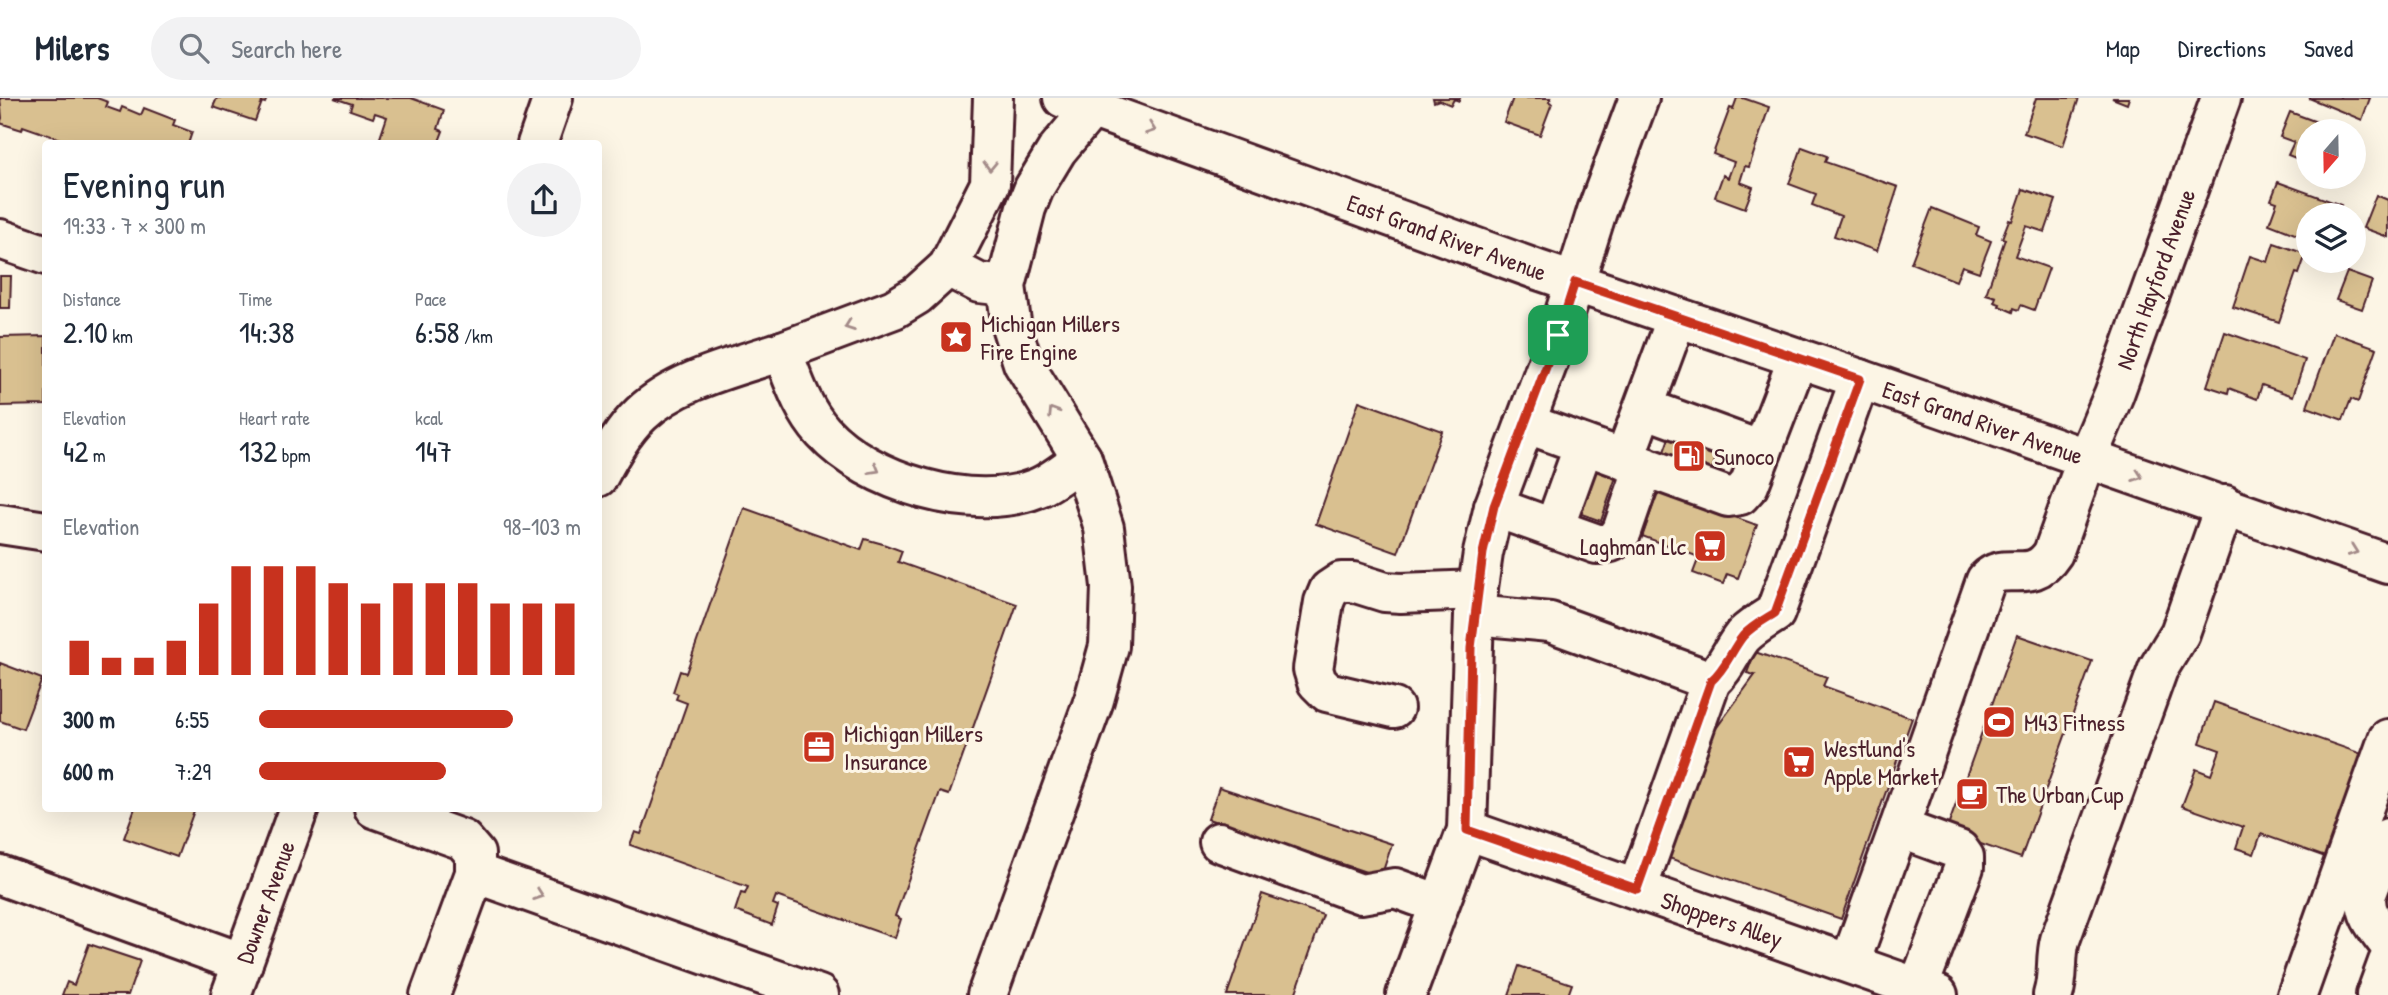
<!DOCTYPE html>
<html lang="en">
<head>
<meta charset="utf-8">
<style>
  :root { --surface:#fff; --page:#f2f2f3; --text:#1f2937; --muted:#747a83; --line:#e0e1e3; --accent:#c8321e }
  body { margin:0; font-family:"Patrick Hand",sans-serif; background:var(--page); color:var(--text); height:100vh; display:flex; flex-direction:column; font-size:26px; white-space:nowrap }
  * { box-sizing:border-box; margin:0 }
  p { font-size:23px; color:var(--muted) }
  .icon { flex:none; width:38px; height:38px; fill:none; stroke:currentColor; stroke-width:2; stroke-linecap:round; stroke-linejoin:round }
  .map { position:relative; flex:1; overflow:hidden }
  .sheet { position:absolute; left:42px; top:42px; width:560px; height:672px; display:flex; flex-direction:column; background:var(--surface); border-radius:7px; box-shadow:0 7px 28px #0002 }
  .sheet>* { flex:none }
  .needle { width:46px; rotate:200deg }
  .fabs { position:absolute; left:2296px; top:21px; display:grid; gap:14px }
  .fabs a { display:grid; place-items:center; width:70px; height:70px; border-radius:50%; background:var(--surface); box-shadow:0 7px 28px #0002; font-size:35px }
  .pin { position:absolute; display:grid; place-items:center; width:60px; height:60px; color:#fff; margin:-30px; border-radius:14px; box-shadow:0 4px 10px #0006 }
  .round { display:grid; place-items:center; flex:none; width:74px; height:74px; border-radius:37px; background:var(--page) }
  .summary { display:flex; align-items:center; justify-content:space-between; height:119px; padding:0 21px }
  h1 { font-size:38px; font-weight:600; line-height:52px }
  .stats { display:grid; grid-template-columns:repeat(3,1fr); gap:10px; height:119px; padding:7px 21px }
  .stats div { display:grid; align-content:center }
  .stats b { font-size:30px; font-weight:600 }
  .stats small { font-size:19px; font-weight:400 }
  .stats p { font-size:19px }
  .chart { height:196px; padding:14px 21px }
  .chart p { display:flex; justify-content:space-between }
  .chart svg { width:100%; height:126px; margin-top:7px; stroke:var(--accent); stroke-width:6 }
  ul { padding:0 21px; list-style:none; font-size:23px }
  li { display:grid; grid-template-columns:112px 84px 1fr; align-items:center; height:52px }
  li i { height:18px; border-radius:9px; background:var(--accent) }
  header { display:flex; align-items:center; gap:42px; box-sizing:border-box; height:98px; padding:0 35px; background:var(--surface); border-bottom:2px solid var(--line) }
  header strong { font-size:33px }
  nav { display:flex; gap:38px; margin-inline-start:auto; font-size:24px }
  .search { width:490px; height:63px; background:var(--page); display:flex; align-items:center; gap:18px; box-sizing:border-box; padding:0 24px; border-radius:38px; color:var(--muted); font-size:26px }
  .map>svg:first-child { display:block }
</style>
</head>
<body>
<header>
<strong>Milers</strong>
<div class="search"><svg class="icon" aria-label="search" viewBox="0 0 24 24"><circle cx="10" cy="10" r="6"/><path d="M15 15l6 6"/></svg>Search here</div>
<nav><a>Map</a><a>Directions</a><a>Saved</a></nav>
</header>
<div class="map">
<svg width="2388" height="897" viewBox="0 0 2388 897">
  <rect width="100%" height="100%" fill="#fcf5e5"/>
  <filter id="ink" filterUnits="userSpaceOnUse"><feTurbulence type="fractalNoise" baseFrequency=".0143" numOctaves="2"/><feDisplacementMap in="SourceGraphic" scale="14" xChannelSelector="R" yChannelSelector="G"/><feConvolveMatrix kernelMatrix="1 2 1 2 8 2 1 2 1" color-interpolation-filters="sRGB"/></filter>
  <g filter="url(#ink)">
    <g fill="#d9c090" stroke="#4a1f2b" stroke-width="2">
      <polygon points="0,0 97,0 108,4 106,9 120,14 122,9 141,17 144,10 175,22 173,27 192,34 188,46 65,46 66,43 23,28 22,32 0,25 2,20"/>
      <polygon points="217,0 267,0 265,5 262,4 255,23 213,9"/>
      <polygon points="334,0 411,0 444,12 438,31 443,33 438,46 383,46 379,43 387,19 375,15 373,20 350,12 352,6"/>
      <polygon points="1433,0 1460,0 1459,3 1454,1 1451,7 1439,2 1434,4"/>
      <polygon points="1513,0 1551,0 1549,4 1552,5 1540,37 1504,24"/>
      <polygon points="1737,0 1743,0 1769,9 1749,69 1745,68 1740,84 1753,89 1745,110 1715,99 1723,77 1728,80 1734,64 1713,56 1730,10 1733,11"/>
      <polygon points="2036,0 2079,0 2063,48 2024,35"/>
      <polygon points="2112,0 2129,0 2127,6"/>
      <polygon points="2309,0 2370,0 2362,22"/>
      <polygon points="2290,14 2341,33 2308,33 2308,65 2288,57 2294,44 2280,39"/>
      <polygon points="2354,38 2360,40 2354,58"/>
      <polygon points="1802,49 1827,58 1825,64 1898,89 1877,153 1834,138 1841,118 1812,107 1816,96 1789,86"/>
      <polygon points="2278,84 2341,107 2337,117 2308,117 2308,141 2269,126 2277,104 2271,102"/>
      <polygon points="2023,91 2056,102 2045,134 2026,128 2015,158 2049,170 2034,212 2021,207 2019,212 2014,210 2013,214 1999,208 2000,206 1994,204 1996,199 1986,196 2005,141 2002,140 2009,122 2012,123"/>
      <polygon points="2376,97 2388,102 2388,139 2363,130"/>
      <polygon points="1932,110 1979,129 1976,137 1991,143 1979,174 1962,168 1956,183 1911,165"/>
      <polygon points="2274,145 2306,156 2299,176 2296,175 2279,224 2233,209 2250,158 2268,164"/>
      <polygon points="2347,174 2372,183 2362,211 2336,202"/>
      <polygon points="0,178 11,178 10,210 0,210"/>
      <polygon points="2225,234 2305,262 2293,298 2262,287 2257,301 2229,290 2228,295 2207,288"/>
      <polygon points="2334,235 2377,250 2358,304 2351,301 2343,322 2307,309"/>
      <polygon points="46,238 46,307 0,308 0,239"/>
      <polygon points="1359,303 1442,333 1398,455 1316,426"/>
      <polygon points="1670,337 1718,354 1707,386 1659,368"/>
      <polygon points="1588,369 1616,379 1601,423 1573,413"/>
      <polygon points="1659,392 1757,427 1738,480 1727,476 1723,486 1693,475 1699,459 1642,438"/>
      <polygon points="744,410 861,452 865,441 883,446 902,453 898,464 1017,506 949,697 940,694 895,818 901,821 895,840 776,798 773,806 778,808 772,827 735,813 741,795 745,796 748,789 630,747 635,734 641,736 687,605 676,601 678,596 673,594 680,573 686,575"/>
      <polygon points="2017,537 2092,563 2021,760 1946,734"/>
      <polygon points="1755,554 1827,579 1823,588 1912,620 1841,821 1666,759 1712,636 1755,577 1747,575"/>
      <polygon points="0,565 42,581 23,631 0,623"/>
      <polygon points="2214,604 2365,657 2328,760 2261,736 2254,756 2236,750 2243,729 2182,708 2196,671 2211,677 2220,652 2200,645"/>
      <polygon points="1219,689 1392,746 1381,779 1208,721"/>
      <polygon points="135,710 195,710 177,759 124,740"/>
      <polygon points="1262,796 1323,817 1295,897 1227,897"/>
      <polygon points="89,846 140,863 128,897 62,897 67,884 74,887"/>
      <polygon points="1519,868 1572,886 1568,897 1509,897"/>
    </g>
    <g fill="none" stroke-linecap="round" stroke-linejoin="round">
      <defs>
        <g id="minor">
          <path d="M993,0L990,86L948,169L917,197L894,211L782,253C793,281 802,311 823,334C868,384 973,416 1037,390C1052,384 1068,370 1082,361L1023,265L1012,231L1006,188L1026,110L1034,90L1057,52L1092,10"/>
          <polyline points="537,46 553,0"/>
          <polyline points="0,141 46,157"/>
          <polyline points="948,169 979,185 1006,188"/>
          <polyline points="1644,310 1762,353"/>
          <polyline points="1525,325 1728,399 1740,397 1749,387 1798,260"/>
          <polyline points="1624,362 1677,219"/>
          <path d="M598,379C610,357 623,333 641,316C678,281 735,269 782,253"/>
          <path d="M1494,409L1597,446C1610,446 1615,444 1622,433L1644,369"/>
          <polyline points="0,426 46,433"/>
          <polyline points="1554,430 1584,347"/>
          <polyline points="1474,517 1550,524 1711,583 1637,791"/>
          <path d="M1711,583C1726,570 1731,553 1743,538C1752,529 1764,522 1775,515L1860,281"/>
          <polyline points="1394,610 1327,594 1317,584 1313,571 1324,504 1329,492 1341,484 1353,484 1385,494 1401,495 1478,492"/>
          <polyline points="374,710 463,742 475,756 475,775 430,897"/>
          <path d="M1899,730L1986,482C2006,461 2031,489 2053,455L2087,360L2114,296L2221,0"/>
          <polyline points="1467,732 1938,897"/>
          <path d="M2388,740L2366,798C2365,818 2377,830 2388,845"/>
          <polyline points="1219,744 1361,796 1395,790 1439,806"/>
          <polyline points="475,775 819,897"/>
          <polyline points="0,777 243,865"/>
          <polyline points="1850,865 1899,730 1959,752 1964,759 1964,769 1918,890"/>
          <polyline points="231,897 299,710"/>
          <polyline points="987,897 1094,602 1109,548 1111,488 1104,430 1082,361"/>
          <polyline points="1406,897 1467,732 1474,517 1483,455 1494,409 1558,237 1597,113 1639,0"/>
          <path d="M2053,897C2059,879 2055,860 2060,842L2158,571L2180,535L2225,407"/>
          <polyline points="2297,897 2388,641"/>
          <polyline points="2376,897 2388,864"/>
        </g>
        <polyline id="major" points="1063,0 1538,172 1860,281 2388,466"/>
      </defs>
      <use href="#minor" stroke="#4a1f2b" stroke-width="44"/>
      <use href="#major" stroke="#4a1f2b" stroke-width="44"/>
      <use href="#minor" stroke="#fcf5e5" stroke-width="38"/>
      <use href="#major" stroke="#fcf5e5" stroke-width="38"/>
    </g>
    <defs><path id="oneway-chevron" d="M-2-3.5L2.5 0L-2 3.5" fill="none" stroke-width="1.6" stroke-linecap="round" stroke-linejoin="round" transform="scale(1.75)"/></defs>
    <g stroke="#a38a88">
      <use href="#oneway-chevron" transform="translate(1151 31) rotate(20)"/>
      <use href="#oneway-chevron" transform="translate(990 68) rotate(92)"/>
      <use href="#oneway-chevron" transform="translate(849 228) rotate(160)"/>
      <use href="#oneway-chevron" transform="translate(1053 314) rotate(-122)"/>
      <use href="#oneway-chevron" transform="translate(875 371) rotate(30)"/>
      <use href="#oneway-chevron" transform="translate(2138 378) rotate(19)"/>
      <use href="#oneway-chevron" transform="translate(2353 453) rotate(20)"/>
      <use href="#oneway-chevron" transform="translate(539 797) rotate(19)"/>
    </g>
  </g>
  <g fill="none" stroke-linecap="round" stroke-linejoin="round" filter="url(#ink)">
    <defs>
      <path id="route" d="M1575,184L1860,281L1775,515C1764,522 1752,528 1743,538C1731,553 1726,570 1711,583L1637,791L1467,732L1471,550L1483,455L1494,408L1558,237Z"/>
    </defs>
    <use href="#route" stroke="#fff" stroke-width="14"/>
    <use href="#route" stroke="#c8321e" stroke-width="9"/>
  </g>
  <defs>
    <symbol id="sight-square" viewBox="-11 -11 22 22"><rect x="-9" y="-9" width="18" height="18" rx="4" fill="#c8321e" stroke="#fcf5e5"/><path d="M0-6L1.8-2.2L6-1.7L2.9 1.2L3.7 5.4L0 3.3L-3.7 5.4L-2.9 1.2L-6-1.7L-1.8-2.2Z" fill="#fff"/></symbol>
    <symbol id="fuel-square" viewBox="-11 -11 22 22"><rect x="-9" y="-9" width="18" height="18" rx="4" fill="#c8321e" stroke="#fcf5e5"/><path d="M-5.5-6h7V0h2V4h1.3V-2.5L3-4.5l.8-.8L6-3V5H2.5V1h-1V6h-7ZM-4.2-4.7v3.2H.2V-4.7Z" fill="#fff"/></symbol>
    <symbol id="supermarket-square" viewBox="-11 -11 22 22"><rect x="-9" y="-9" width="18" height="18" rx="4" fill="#c8321e" stroke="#fcf5e5"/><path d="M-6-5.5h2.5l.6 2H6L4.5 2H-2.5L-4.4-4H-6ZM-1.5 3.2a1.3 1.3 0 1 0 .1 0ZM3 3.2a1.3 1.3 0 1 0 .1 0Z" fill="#fff"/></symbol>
    <symbol id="stadium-square" viewBox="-11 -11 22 22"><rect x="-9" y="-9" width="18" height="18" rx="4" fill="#c8321e" stroke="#fcf5e5"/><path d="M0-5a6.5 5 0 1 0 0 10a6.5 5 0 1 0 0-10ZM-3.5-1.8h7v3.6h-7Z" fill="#fff"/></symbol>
    <symbol id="office-square" viewBox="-11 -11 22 22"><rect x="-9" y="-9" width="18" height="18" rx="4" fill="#c8321e" stroke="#fcf5e5"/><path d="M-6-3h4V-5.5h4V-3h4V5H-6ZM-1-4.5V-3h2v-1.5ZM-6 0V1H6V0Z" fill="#fff"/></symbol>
    <symbol id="cafe-square" viewBox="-11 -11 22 22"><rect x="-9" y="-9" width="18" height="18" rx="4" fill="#c8321e" stroke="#fcf5e5"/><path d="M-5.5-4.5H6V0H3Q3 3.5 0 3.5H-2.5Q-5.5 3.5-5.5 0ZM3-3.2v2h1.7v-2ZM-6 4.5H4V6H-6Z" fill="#fff"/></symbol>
  </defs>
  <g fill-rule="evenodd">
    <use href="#sight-square" x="937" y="220" width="38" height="38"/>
    <use href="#fuel-square" x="1670" y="339" width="38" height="38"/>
    <use href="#supermarket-square" x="1691" y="429" width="38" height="38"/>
    <use href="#stadium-square" x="1980" y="605" width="38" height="38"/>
    <use href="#office-square" x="800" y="630" width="38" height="38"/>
    <use href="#supermarket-square" x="1780" y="645" width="38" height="38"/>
    <use href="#cafe-square" x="1953" y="677" width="38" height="38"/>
  </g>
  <g text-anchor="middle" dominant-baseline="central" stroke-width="6" stroke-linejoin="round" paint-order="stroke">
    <g font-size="24" fill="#4a1f2b" stroke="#fcf5e5">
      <text transform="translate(1447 139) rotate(20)">East Grand River Avenue</text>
      <text transform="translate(2155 181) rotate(-70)">North Hayford Avenue</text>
      <text transform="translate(1983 324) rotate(19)">East Grand River Avenue</text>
      <text transform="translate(265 804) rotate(-70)">Downer Avenue</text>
      <text transform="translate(1722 821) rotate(19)">Shoppers Alley</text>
    </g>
    <g font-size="24" fill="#4a1f2b" stroke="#fcf5e5" text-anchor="start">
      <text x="981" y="225">Michigan Millers<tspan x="981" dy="28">Fire Engine</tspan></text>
      <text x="1714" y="358">Sunoco</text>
      <text x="1686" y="448" text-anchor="end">Laghman Llc</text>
      <text x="2024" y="624">M43 Fitness</text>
      <text x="844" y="635">Michigan Millers<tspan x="844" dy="28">Insurance</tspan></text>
      <text x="1824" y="650">Westlund's<tspan x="1824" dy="28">Apple Market</tspan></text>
      <text x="1996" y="696">The Urban Cup</text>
    </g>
  </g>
</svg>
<div class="fabs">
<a><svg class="needle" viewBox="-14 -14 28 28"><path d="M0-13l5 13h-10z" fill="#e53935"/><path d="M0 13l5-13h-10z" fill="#747a83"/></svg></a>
<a><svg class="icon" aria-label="layers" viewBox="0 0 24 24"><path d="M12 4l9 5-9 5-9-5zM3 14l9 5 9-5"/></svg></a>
</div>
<div class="pin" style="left:1558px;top:237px;background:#1e9e55"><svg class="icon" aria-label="arrive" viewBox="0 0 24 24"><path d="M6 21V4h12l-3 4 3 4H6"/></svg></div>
<section class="sheet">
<div class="summary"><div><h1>Evening run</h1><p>19:33 · 7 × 300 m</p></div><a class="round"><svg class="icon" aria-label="share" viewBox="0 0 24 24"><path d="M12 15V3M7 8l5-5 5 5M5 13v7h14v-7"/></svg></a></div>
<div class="stats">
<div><p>Distance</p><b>2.10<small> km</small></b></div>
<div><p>Time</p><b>14:38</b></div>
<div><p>Pace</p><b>6:58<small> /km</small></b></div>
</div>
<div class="stats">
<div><p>Elevation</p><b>42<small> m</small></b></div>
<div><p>Heart rate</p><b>132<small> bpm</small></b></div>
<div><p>kcal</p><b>147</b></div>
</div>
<div class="chart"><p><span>Elevation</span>98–103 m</p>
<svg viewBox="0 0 160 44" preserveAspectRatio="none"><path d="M5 44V32M15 44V38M25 44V38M35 44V32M45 44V19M55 44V6M65 44V6M75 44V6M85 44V12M95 44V19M105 44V12M115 44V12M125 44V12M135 44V19M145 44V19M155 44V19"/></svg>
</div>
<ul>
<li><b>300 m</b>6:55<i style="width:79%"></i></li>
<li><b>600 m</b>7:29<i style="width:58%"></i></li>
</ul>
</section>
</div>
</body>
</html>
